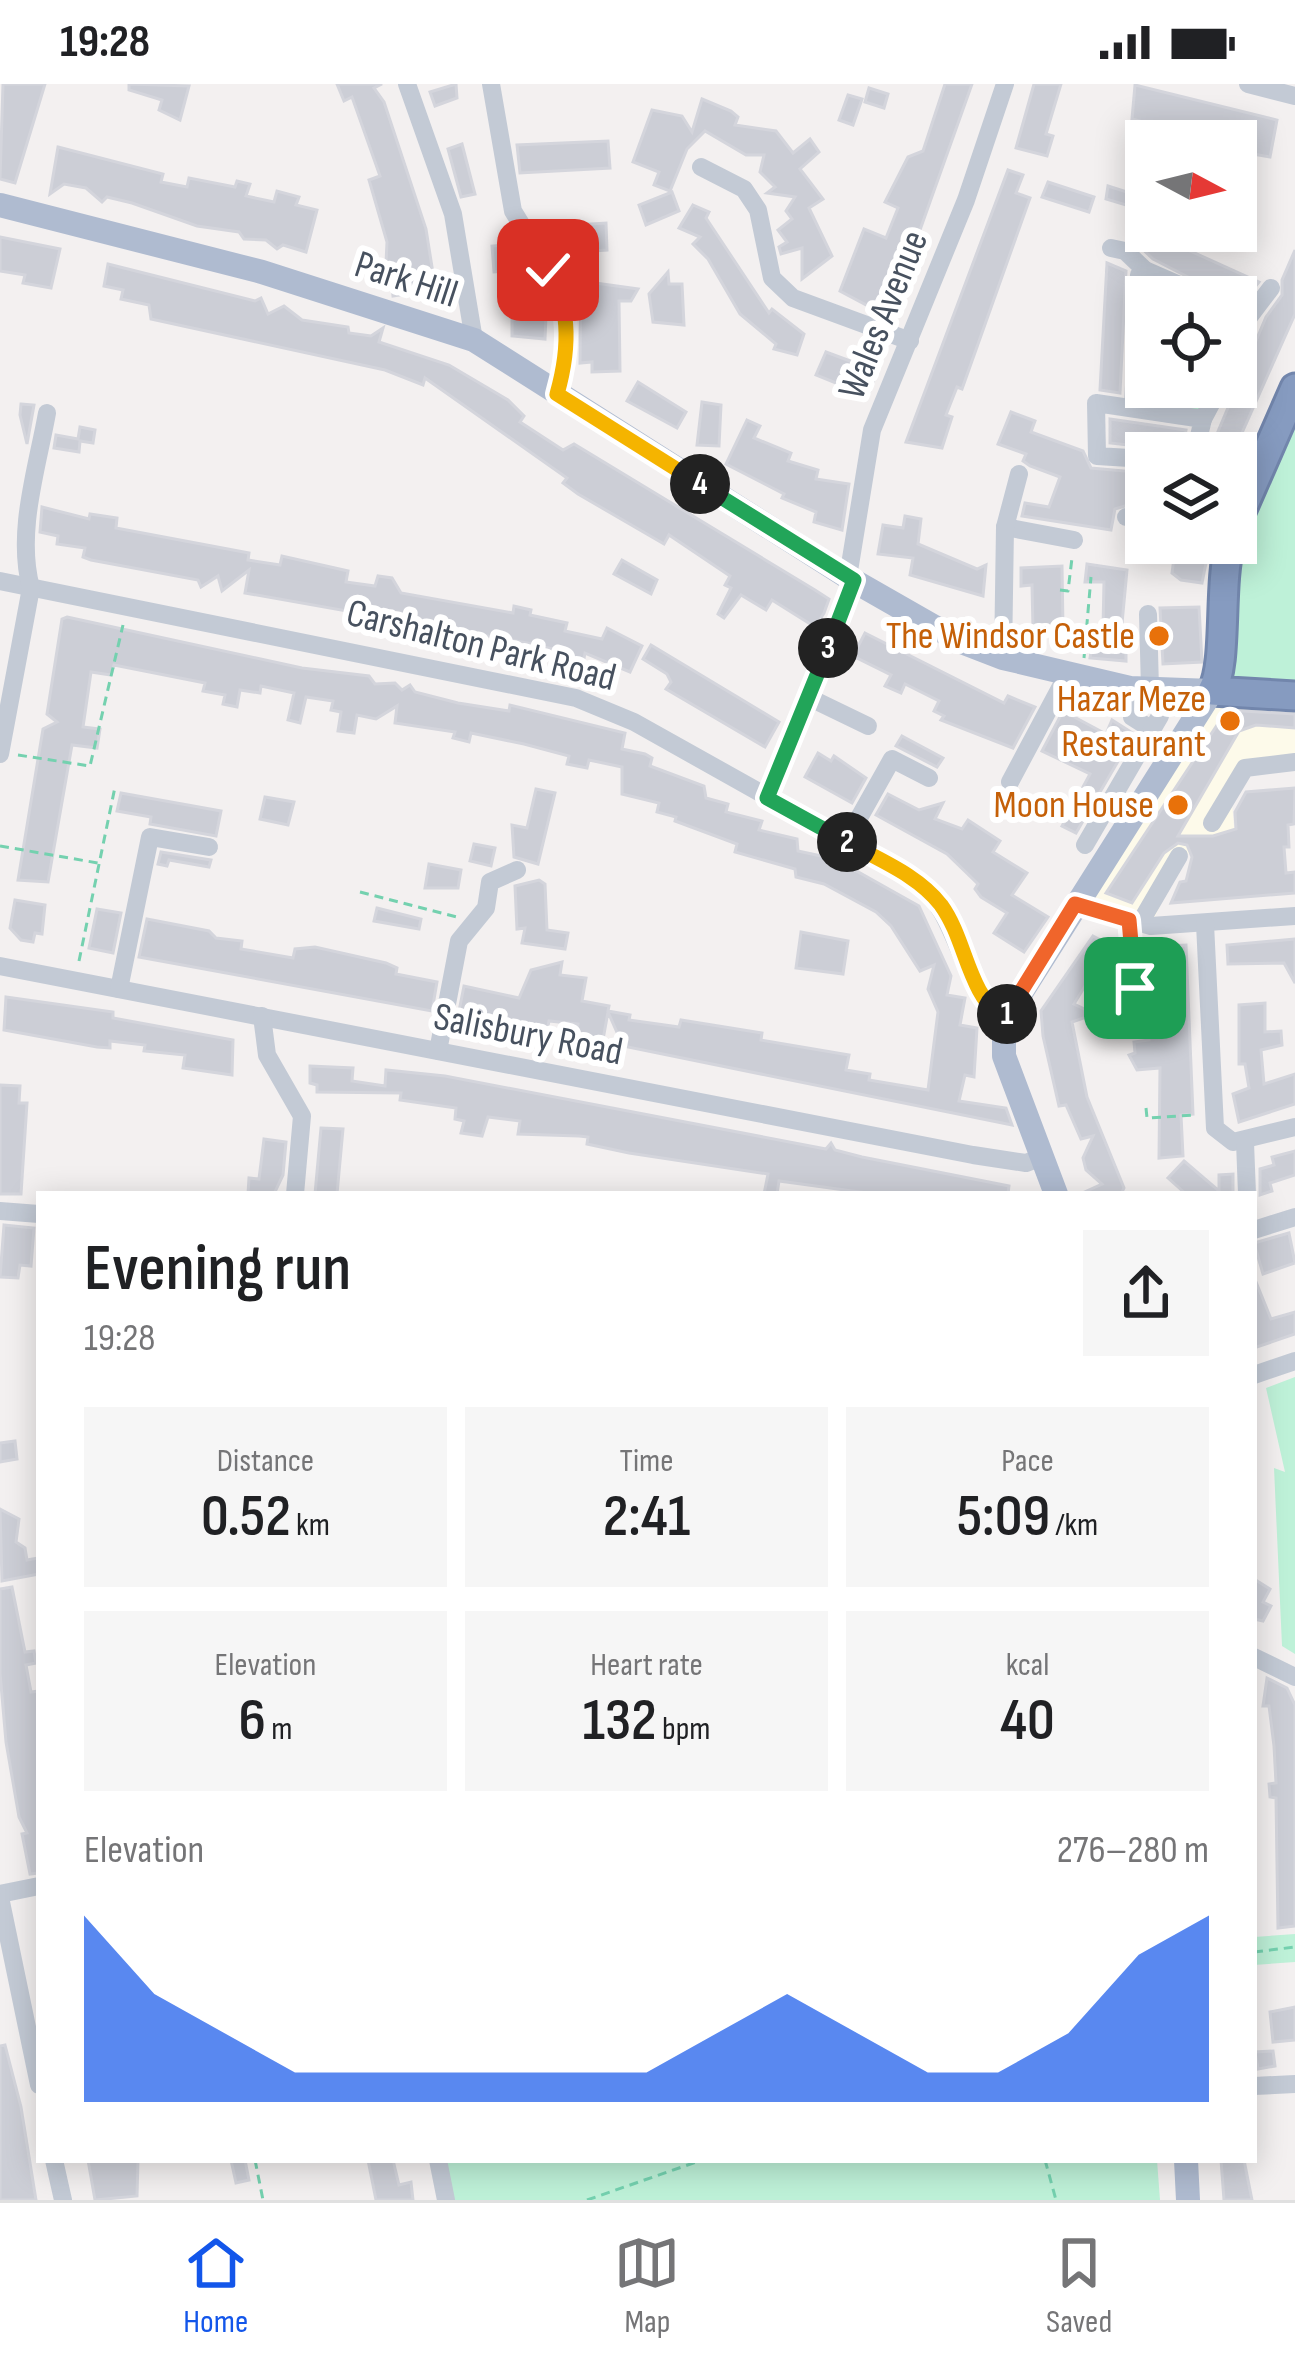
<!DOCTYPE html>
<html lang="en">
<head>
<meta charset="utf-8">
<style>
  :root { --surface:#fff; --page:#f6f6f6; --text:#202124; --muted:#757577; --line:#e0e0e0; --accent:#1356ea }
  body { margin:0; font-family:"Sofia Sans Condensed",sans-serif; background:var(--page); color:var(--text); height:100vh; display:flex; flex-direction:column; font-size:45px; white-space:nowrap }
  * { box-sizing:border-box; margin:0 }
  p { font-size:39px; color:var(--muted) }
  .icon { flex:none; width:66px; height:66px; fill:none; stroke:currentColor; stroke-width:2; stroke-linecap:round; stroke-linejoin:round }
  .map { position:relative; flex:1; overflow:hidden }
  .side { position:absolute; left:36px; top:1107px; width:1221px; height:972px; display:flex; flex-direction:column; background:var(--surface); border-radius:0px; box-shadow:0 6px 30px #0003 }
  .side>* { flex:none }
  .needle { width:78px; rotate:97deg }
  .fabs { position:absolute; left:1125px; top:36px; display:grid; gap:24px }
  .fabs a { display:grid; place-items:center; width:132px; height:132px; border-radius:0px; background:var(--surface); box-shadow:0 6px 30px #0003; font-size:60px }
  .pin { position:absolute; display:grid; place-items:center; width:102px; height:102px; color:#fff; margin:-51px; border-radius:24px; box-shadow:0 6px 18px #0006 }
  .km { position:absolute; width:60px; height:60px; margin:-30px; border-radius:50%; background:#222; color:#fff; font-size:33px; line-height:60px; text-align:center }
  .round { display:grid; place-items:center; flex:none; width:126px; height:126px; border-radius:0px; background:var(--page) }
  .overview { display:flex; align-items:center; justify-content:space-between; height:204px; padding:0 48px }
  h1 { font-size:66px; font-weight:600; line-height:90px }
  .metrics { display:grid; grid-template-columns:repeat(3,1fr); gap:18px; height:204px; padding:12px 48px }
  .metrics div { display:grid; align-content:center; border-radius:0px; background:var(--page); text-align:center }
  .metrics b { font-size:60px; font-weight:600 }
  .metrics small { font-size:33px; font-weight:400 }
  .metrics p { font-size:33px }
  .chart { height:336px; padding:24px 48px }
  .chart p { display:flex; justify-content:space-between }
  .chart svg { width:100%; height:216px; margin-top:12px; fill:var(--accent); opacity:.7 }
  .status { display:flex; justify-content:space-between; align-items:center; height:84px; padding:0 60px; background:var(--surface); direction:ltr }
  .status svg { height:33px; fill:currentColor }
  .menu { display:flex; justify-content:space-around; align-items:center; height:168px; border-top:3px solid var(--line); background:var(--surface); font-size:33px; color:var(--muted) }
  .menu a { display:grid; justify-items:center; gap:6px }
  .menu .current { color:var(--accent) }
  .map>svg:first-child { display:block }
</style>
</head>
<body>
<div class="status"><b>19:28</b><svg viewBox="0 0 49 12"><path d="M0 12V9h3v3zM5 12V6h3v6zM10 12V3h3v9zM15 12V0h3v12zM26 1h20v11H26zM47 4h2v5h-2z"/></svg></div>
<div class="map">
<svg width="1295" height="2116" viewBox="0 0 1295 2116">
  <rect width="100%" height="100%" fill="#f3f0f0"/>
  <polygon fill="#fdfaea" points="1295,616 1295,676 1243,681 1231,708 1236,765 1185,770 1152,839 1084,818 1217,619"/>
  <g fill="#bef1d8">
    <polygon points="1150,197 1195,213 1146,213 1146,303 1215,303 1200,328 1146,319 1142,314 1146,201"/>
    <polygon points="1295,315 1295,602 1220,594 1228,482"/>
    <polygon points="1295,1293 1295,1570 1282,1562 1274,1384 1285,1388 1266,1304"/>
    <polygon points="1295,1850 1295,1878 1254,1881 1254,1853"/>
    <polygon points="444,2076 1157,2076 1160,2116 451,2116"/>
  </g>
  <g fill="#ccced6" stroke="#d4d5dc" stroke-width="3">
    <polygon points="3,0 45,0 15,99 0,95"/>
    <polygon points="129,0 189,2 180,36 159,26 162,16 129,6"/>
    <polygon points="337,0 382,0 374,4 384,18 426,145 438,221 425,207 393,212 392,202 385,200 387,158 369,96 380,92 352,13 344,17"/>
    <polygon points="456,0 457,14 435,22 430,8"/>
    <polygon points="945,0 972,0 889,233 840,207 864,145 886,154 898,124 885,118 908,73 923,67"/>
    <polygon points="1034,0 1061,0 1046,50 1053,52 1047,72 1016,64"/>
    <polygon points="1135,1 1277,36 1270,73 1253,70 1255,59 1227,53 1191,57 1192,51 1132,35"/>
    <polygon points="869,4 888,10 884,24 865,18"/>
    <polygon points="848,11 862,15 853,41 839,36"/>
    <polygon points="702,15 731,27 738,33 735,41 776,47 793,69 810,55 819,68 800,85 823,115 809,124 832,172 802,195 802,164 781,170 779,163 787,158 778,146 792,135 786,127 795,113 767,109 775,103 760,88 764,71 746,71 705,47 687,65 670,107 654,101 659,88 633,78 652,26 682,32 692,48"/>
    <polygon points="608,57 610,84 520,89 517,61"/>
    <polygon points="462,60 475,110 461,113 448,65"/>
    <polygon points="58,63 163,90 161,98 187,103 189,94 235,103 237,97 250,100 246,112 274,118 277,107 299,113 296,121 317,126 306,168 283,161 277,165 266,156 244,155 239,148 197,142 132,119 107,113 102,118 86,104 64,100 50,110"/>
    <polygon points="1008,86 1023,91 1016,109 1030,114 962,305 957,303 946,331 952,333 942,364 906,358"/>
    <polygon points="1048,98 1094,113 1089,128 1042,113"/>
    <polygon points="1108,102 1146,114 1146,127 1106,115"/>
    <polygon points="672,108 679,127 646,141 639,121"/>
    <polygon points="693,121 709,128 706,134 769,229 772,225 804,250 797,271 774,265 776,260 740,230 708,175 693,160 700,153 679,144"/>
    <polygon points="606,139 607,166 560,169 559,142"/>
    <polygon points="1144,144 1146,147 1259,198 1242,219 1219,209 1153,175 1137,160"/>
    <polygon points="0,153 60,165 51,204 23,199 25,191 0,187"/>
    <polygon points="516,160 518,186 494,188 492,162"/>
    <polygon points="1295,166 1295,230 1233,369 1209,369 1266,233 1282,211 1282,196"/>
    <polygon points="1107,179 1126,187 1120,309 1100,306"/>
    <polygon points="108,180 255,217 261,214 268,230 284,222 302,236 348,243 349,249 371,252 383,244 379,258 449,281 508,316 524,332 520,338 563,366 574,360 815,506 829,515 824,529 815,543 772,516 766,526 741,511 724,534 718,530 731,504 725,501 730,492 669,451 664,460 578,410 563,399 567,394 425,294 423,301 385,286 151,235 149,221 121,215 123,206 104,202"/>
    <polygon points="521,184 532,184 535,202 547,208 545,255 512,252 512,232 520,232"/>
    <polygon points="668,188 669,200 682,200 684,241 653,238 649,210"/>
    <polygon points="581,197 638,205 631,217 619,217 620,287 592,288 592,278 580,279"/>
    <polygon points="826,268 877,287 868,312 816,291"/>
    <polygon points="638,298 686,328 677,344 627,317"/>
    <polygon points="702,318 721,321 719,362 697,361"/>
    <polygon points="21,320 34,321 27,360 20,331"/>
    <polygon points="1011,328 1035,337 1031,348 1083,367 1091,384 1136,388 1135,419 1115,425 1111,446 1022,432 1025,419 1049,423 1060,393 1030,382 1023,377 1026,370 998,360"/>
    <polygon points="1110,335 1186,346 1182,367 1110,359"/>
    <polygon points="747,336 760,342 754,354 791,369 788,377 818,386 816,395 849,400 842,446 814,438 816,428 782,414 784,410 726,380"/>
    <polygon points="80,343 95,346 93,359 80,357 79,368 54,364 56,351 78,355"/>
    <polygon points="42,423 89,435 90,430 117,434 116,444 249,469 248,476 280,481 282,472 348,487 346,498 375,502 378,492 392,494 401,509 513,529 514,522 531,526 530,531 567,539 565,547 602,555 607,544 642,562 630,588 585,569 583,580 564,576 566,568 527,559 245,509 249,486 222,507 218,492 201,503 198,496 91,476 83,473 85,464 57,460 58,452 40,448"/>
    <polygon points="905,432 921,435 918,460 977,485 986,481 983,512 910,491 913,474 878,470 883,441 903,444"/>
    <polygon points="1176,459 1210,459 1202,499 1181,496 1172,489"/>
    <polygon points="622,476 657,496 651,510 614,490"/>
    <polygon points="1087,480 1127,486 1121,550 1126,550 1126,577 1090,574 1095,545 1103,544 1104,498 1085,498"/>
    <polygon points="1062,482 1063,544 1033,545 1032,501 1021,502 1021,484"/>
    <polygon points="1199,523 1202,578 1163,580 1160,524"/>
    <polygon points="67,533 302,584 369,592 375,600 395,599 402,606 410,601 415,608 458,619 509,627 510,621 625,649 622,665 645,670 652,674 650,682 704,702 706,714 728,720 726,728 762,737 759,746 797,755 798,767 835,775 919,822 951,892 947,911 965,914 960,941 977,944 974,993 965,991 959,1017 1006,1024 1012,1041 623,962 608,928 602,961 582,958 576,952 578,940 549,937 546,952 458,932 464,902 519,914 531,886 562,878 560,891 586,894 582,917 609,922 608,927 630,931 629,936 679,943 681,936 762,949 761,956 849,971 846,986 870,990 869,996 928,1006 938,928 928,905 934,881 920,887 891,842 876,828 824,800 796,793 795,785 735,768 737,760 675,737 676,733 657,728 659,719 622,710 622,683 589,676 587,684 567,680 569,672 524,660 471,649 469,658 453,654 455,648 395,639 397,622 376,635 357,631 354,649 338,647 341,628 331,626 333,617 306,613 300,639 288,636 294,609 261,602 260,609 240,606 237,623 223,620 225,611 203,607 205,599 114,581 111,591 91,588 83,643 100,645 97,664 72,661 48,798 18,796 43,645 57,638 47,630 62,535"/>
    <polygon points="865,549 1004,619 1008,612 1035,623 1013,664 941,636 944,632 934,627 939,617 905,600 901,609 885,602 891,591 853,572"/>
    <polygon points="651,561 779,638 765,663 666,605 671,598 667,590 643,575"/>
    <polygon points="1227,626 1295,630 1295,644 1256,641 1239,647 1178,752 1213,752 1236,745 1235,728 1246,708 1295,704 1294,740 1288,741 1289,763 1284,763 1286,789 1295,788 1295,809 1171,819 1180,798 1186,797 1192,773 1187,761 1178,759 1164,769 1132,819 1106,809"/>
    <polygon points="1063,627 1106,650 1112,636 1134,650 1076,749 1062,742 1090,690 1042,667"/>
    <polygon points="902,652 943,674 937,683 896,662"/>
    <polygon points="818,669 831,677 834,672 866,694 852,719 805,693"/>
    <polygon points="536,705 555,709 538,780 514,773 512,741 527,744"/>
    <polygon points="121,709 221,727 216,752 150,740 151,733 117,727"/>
    <polygon points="888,710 919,726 943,719 935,735 962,745 968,736 1000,757 993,768 1027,789 1012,811 1048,833 1024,868 994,849 1007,829 981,813 975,805 978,800 947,770 876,731"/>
    <polygon points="265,713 294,718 288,741 260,735"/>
    <polygon points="474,760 495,764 491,782 470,777"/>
    <polygon points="161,768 211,776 209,783 169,776 167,782 158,780"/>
    <polygon points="429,780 461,786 458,804 425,804"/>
    <polygon points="539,796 545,800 547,846 568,849 565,865 522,859 525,844 517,845 515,802"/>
    <polygon points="15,816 45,821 42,850 35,849 33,858 21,856 10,844"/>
    <polygon points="377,824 421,835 419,845 374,837"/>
    <polygon points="97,825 121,829 113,869 89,864"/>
    <polygon points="147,835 209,847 216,854 242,857 241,865 293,874 295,865 315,863 386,879 397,884 396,890 437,898 432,927 139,873"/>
    <polygon points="801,848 848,857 843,890 796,884"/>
    <polygon points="1093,852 1110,861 1074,920 1095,930 1072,938 1087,1013 1124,1104 1121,1110 1080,1110 1102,1100 1086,1086 1083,1074 1093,1052 1081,1055 1066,1021 1059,1022 1043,952 1041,927"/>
    <polygon points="1295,855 1295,899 1284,879 1228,880 1227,861"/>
    <polygon points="1186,861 1193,1030 1181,1031 1183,1072 1159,1074 1160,984 1137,986 1129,971 1135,969 1134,958 1149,956 1148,922 1113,929 1112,921 1160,907 1166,862"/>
    <polygon points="6,913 113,928 113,934 233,956 232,991 183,984 185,971 144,967 145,961 110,957 110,964 97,963 4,946"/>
    <polygon points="1265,919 1265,948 1281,947 1282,961 1261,966 1264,1000 1295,990 1295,1020 1239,1038 1233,1010 1249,1004 1245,980 1239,980 1239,921"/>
    <polygon points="310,982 353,984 352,997 385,1002 386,986 445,992 826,1065 831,1059 835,1066 862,1073 1009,1102 1008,1110 874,1110 779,1097 777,1110 764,1110 768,1090 629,1069 587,1060 588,1053 579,1052 518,1050 520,1037 488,1033 482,1052 461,1049 464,1037 455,1035 456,1024 400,1016 401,1009 317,1008 317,1001 310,999"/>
    <polygon points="0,1001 20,1002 19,1019 27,1019 21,1110 0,1110"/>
    <polygon points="321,1044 343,1045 337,1110 315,1110"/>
    <polygon points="264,1055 286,1058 283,1091 274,1110 248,1110 249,1094 259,1095"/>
    <polygon points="1295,1067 1295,1091 1270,1099 1272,1107 1260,1111 1260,1085 1274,1081 1272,1073"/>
    <polygon points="1184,1077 1219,1107 1219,1091 1233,1090 1233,1110 1186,1110 1168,1094"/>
    <polygon points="4,1141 34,1144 31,1182 20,1181 18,1194 0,1193"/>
    <polygon points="1289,1149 1295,1179 1263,1190 1254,1159"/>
    <polygon points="1254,1193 1271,1235 1295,1228 1295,1250 1254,1264"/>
    <polygon points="15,1357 17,1375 0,1378 0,1359"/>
    <polygon points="0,1425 19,1435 16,1458 25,1464 27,1476 38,1474 39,1490 2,1497"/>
    <polygon points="1254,1495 1270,1505 1263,1518 1271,1522 1263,1537 1254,1535"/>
    <polygon points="12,1503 25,1568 34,1567 36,1579 26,1581 31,1608 39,1607 39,1789 30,1790 22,1750 27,1749 19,1733 6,1658 0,1589 0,1505"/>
    <polygon points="1267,1594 1287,1604 1295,1621 1295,1842 1278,1844 1276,1714 1270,1713 1269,1700 1276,1699 1274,1662 1269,1622 1263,1622"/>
    <polygon points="1295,1923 1295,1956 1273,1958 1270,1928"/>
    <polygon points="5,1961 21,2023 36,2116 0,2116 0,1962"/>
    <polygon points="1273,1967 1275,1982 1258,1985 1255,1968"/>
    <polygon points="88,2076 138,2076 137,2112 95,2116"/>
    <polygon points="231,2076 245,2076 249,2096 236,2099"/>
    <polygon points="368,2076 393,2076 399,2101 411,2098 413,2116 376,2116"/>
    <polygon points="1221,2076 1244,2076 1252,2116 1224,2116"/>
  </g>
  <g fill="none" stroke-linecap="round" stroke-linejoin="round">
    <defs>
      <g id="highway">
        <polyline points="1236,439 1295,304"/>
        <path d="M1230,459C1218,500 1228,580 1212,607L1295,612"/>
      </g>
    </defs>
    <use href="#highway" stroke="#7286ac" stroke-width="33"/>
    <g stroke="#74d1af" stroke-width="3" stroke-dasharray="9 6" stroke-linecap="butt">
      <polyline points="1060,506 1068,507 1072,474"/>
      <polyline points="1084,574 1091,493"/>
      <polyline points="18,671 90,682 123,541"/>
      <polyline points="0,762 98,779"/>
      <polyline points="360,808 457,833"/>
      <polyline points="79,877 115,703"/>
      <polyline points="1146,1024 1147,1034 1195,1031"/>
      <polyline points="1254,1868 1295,1863"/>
      <polyline points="255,2076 263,2116"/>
      <polyline points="1045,2076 1056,2116"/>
      <polyline points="587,2116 702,2076"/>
    </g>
    <g stroke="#c3cad5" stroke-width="18">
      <polyline points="407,0 453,130 474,256"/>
      <polyline points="491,0 513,127 560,204 566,262 557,310"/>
      <polyline points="1248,0 1295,12"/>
      <polyline points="701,83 744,105 758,126 772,194 793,214 910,257"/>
      <polyline points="1111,164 1125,167 1145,186 1207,213"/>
      <polyline points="1236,268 1249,233 1271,204"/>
      <polyline points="1133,324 1139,191 1145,186"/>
      <polyline points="1203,335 1220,303"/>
      <polyline points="1146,375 1097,372 1096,319 1203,335 1195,369"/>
      <polyline points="1126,433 1146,433"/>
      <polyline points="1005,443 1074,456"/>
      <polyline points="848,493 872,346 966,116 1005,0"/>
      <path d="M0,497L576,614L634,638L916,796C961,834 959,902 1004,936"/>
      <polyline points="1148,530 1150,605"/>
      <polyline points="1003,574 1005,443 1019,390"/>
      <polyline points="1130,604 1132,633 1151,645"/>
      <polyline points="808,613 868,642"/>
      <path d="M0,670L31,504C16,448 37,385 47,329"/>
      <polyline points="1010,698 1067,591"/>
      <polyline points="767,714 854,497"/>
      <polyline points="1212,739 1245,684 1295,678"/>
      <polyline points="846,757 892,675 929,694"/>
      <polyline points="1085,761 1160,632"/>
      <polyline points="1075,820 1151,842 1295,832"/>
      <polyline points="1140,839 1179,772"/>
      <polyline points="1205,840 1215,1044 1233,1058 1295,1043"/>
      <polyline points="0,882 973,1071 1026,1079 1042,1073"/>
      <polyline points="119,905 150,753 209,763"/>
      <polyline points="1118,909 1134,904 1129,836"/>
      <polyline points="262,932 267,971 302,1032 295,1110"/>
      <polyline points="438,967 459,857 486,824 490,798 517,786"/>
      <polyline points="1245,1058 1247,1110"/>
      <polyline points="0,1127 39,1130"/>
      <polyline points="1254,1146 1295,1133"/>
      <polyline points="1254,1291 1295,1277"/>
      <polyline points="1254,1573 1295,1593"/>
      <polyline points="0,1810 39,1802"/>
      <polyline points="0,1813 39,2001"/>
      <polyline points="1254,2002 1295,2000"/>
      <polyline points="54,2076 63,2116"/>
      <polyline points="438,2076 446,2116"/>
    </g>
    <g stroke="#afbbd0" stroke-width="24">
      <polyline points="0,121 262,188 474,256 854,497 959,557 1003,574 1130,604 1212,607 1004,936 1004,972 1056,1110"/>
      <polyline points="1186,2076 1188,2116"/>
    </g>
    <use href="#highway" stroke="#869bc0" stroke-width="27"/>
  </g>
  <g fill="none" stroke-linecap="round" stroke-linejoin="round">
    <defs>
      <polyline id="split-1" points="1007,930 1075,820 1129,836 1135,904"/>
      <path id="split-2" d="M847,758C879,776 918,791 941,821C967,857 967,909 1004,935L1007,930"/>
      <polyline id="split-3" points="828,564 767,714 847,758"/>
      <polyline id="split-4" points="700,400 854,496 828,564"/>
      <path id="split-5" d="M548,186C572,223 569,268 557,310L700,400"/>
    </defs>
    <use href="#split-1" stroke="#fff" stroke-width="24"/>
    <use href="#split-2" stroke="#fff" stroke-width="24"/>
    <use href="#split-3" stroke="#fff" stroke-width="24"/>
    <use href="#split-4" stroke="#fff" stroke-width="24"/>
    <use href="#split-5" stroke="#fff" stroke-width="24"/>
    <use href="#split-1" stroke="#f0652b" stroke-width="15"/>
    <use href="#split-2" stroke="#f5b400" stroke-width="15"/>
    <use href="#split-3" stroke="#22a559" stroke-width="15"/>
    <use href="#split-4" stroke="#22a559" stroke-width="15"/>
    <use href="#split-5" stroke="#f5b400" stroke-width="15"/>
  </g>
  <g fill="#e8710a" stroke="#fff" stroke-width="4.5">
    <circle cx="1159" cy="552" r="12"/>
    <circle cx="1230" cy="637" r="12"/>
    <circle cx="1178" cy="721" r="12"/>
  </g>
  <g text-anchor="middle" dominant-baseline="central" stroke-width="12" stroke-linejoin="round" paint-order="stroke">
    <g font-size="39" fill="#47515f" stroke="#fff">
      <text transform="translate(406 196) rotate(18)">Park Hill</text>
      <text transform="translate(884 231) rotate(-68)">Wales Avenue</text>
      <text transform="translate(481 562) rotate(14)">Carshalton Park Road</text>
      <text transform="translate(528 951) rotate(11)">Salisbury Road</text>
    </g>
    <g font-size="39" fill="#c56008" stroke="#fff" text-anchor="end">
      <text x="1135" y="552">The Windsor Castle</text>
      <text x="1206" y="615">Hazar Meze<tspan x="1206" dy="45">Restaurant</tspan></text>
      <text x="1154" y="721">Moon House</text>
    </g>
  </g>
</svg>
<div class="fabs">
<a><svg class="needle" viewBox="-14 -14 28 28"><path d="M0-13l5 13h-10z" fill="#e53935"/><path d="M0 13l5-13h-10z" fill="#757577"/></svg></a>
<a><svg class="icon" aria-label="locate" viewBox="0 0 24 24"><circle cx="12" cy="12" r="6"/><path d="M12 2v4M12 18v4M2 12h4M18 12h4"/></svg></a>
<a><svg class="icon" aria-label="layers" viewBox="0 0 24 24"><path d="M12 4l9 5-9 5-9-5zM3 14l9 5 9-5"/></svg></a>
</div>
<div class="pin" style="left:1135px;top:904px;background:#1e9e55"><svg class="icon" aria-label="arrive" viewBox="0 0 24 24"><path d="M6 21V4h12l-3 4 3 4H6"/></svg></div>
<div class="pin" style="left:548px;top:186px;background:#d93025"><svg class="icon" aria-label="check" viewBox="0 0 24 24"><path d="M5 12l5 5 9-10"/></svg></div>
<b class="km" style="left:1007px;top:930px">1</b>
<b class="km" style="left:847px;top:758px">2</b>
<b class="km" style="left:828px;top:564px">3</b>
<b class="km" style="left:700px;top:400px">4</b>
<section class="side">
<div class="overview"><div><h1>Evening run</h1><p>19:28</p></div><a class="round"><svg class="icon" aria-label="share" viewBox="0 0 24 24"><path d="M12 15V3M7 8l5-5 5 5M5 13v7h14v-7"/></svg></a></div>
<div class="metrics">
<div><p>Distance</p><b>0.52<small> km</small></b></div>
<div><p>Time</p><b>2:41</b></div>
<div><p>Pace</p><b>5:09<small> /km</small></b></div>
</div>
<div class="metrics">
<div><p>Elevation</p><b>6<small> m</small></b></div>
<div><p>Heart rate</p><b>132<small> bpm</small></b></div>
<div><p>kcal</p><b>40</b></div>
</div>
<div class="chart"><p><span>Elevation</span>276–280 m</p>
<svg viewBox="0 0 160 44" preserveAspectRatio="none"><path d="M0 44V6L10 22L20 30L30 38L40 38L50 38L60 38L70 38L80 38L90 30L100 22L110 30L120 38L130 38L140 30L150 14L160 6V44z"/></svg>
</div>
</section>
</div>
<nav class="menu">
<a class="current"><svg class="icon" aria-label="home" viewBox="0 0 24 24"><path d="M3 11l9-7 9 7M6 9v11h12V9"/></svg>Home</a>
<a><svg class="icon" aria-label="map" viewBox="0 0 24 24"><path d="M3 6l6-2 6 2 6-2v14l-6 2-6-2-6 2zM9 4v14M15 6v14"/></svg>Map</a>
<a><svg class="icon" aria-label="saved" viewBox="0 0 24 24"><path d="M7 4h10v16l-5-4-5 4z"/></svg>Saved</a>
</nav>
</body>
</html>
